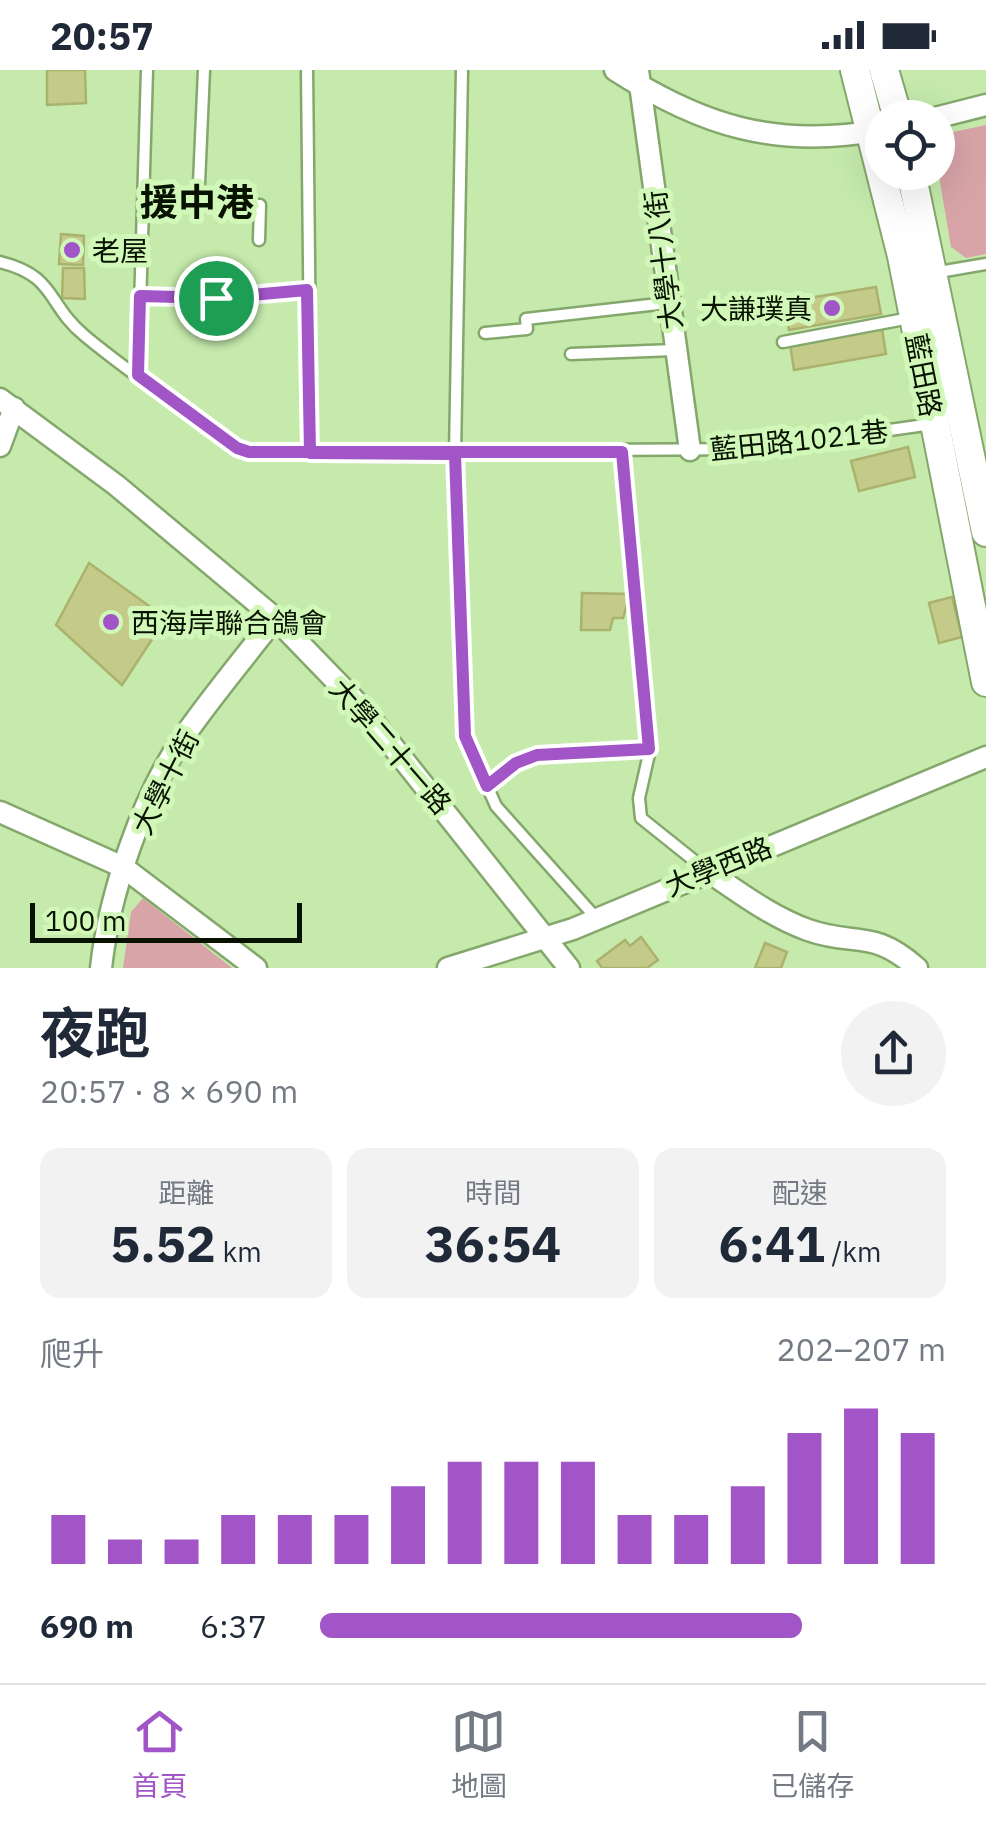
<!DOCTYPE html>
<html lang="zh-TW">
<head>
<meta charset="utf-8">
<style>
  :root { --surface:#fff; --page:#f2f2f3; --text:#1f2937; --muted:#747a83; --line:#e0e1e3; --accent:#a155c7 }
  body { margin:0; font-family:"IBM Plex Sans","Noto Sans TC",sans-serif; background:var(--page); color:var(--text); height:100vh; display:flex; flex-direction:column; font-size:38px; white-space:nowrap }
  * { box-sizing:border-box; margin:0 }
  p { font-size:32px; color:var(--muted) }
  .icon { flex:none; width:55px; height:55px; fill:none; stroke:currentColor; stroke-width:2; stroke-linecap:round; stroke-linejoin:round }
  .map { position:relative; height:898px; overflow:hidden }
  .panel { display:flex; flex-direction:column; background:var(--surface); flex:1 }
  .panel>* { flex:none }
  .fabs { position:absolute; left:865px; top:30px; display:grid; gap:20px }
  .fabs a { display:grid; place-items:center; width:90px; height:90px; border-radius:50%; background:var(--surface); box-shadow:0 10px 40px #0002; font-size:50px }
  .scale { position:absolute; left:30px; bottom:25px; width:272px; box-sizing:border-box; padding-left:10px; border:5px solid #071300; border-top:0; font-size:28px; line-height:35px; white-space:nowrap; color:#071300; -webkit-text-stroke:8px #d2f8b9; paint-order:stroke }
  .pin { position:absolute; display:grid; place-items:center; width:85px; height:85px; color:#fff; margin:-42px; border:5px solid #fff; border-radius:50%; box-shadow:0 2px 10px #0007 }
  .round { display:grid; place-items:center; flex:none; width:105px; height:105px; border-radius:52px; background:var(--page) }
  .head { display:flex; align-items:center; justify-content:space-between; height:170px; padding:0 40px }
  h1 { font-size:55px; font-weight:700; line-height:75px }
  .stats { display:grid; grid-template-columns:repeat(3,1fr); gap:15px; height:170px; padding:10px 40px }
  .stats div { display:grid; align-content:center; border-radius:20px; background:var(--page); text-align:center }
  .stats b { font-size:50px; font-weight:700 }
  .stats small { font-size:28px; font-weight:400 }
  .stats p { font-size:28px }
  .chart { height:280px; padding:20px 40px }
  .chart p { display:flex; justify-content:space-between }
  .chart svg { width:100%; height:180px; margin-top:10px; stroke:var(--accent); stroke-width:6 }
  ul { padding:0 40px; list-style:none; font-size:32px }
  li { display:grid; grid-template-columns:160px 120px 1fr; align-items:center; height:75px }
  li i { height:25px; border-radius:12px; background:var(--accent) }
  .status { display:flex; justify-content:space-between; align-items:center; height:70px; padding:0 50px; background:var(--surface); direction:ltr }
  .status svg { height:28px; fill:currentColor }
  .dock { display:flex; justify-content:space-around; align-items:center; height:140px; border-top:2px solid var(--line); background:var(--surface); font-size:28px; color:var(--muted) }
  .dock a { display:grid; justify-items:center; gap:5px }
  .dock .current { color:var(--accent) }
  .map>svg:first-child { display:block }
</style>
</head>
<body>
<div class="status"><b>20:57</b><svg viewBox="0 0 49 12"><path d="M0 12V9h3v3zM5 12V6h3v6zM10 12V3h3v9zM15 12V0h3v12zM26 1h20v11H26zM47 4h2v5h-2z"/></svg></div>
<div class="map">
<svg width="986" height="898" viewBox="0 0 986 898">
  <rect width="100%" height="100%" fill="#c5eaac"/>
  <g fill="#d8a4a8">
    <polygon points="986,55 986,184 966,188 951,177 938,100 938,70 944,64"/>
    <polygon points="143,828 232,898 123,898 131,842"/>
  </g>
  <g fill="#c4cb89" stroke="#abb26d" stroke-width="2.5">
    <polygon points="47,0 85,0 86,33 47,35"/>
    <polygon points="61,164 84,166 83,195 59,194"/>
    <polygon points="63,198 84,198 85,229 62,228"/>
    <polygon points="876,217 881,244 789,260 784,232"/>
    <polygon points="882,259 886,284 794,300 790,274"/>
    <polygon points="908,377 915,407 859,421 851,391"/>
    <polygon points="89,493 166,548 122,615 56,555"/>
    <polygon points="582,523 630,524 623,548 613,548 610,560 581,560"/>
    <polygon points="952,527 962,567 939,573 929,533"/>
    <polygon points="641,867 658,890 647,898 602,898 597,891 625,870 630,876"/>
    <polygon points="765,873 787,882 781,898 755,898"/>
  </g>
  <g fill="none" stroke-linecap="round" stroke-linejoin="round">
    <defs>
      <g id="lane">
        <polyline points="204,0 198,136 260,135 259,170"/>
        <polyline points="307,0 311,383"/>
        <polyline points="462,0 455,384 465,666 496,736 597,849"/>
        <path d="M0,192C57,206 46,234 85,266C133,306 187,341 237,378L249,382L756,379L932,354"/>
        <polyline points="933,203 986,194"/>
        <polyline points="140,226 216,228 307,220"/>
        <polyline points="485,263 527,259 526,249 667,233"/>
        <polyline points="783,272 910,248"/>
        <polyline points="571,284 674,280"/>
        <polyline points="138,305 147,0"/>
        <polyline points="622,381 649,684 639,728 641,748 706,800"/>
        <polyline points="487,716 516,693 537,685 649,679"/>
      </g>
      <g id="street">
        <path d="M615,0C702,56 776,79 881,60"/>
        <polyline points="638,0 690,380"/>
        <polyline points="935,48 986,35"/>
        <polyline points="0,329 116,415 275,548 363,639 569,898"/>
        <polyline points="0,376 14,338"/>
        <polyline points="0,742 123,797 256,898"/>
        <path d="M706,800C740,823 770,846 808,860C856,877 872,858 917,898"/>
        <path d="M101,898C109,825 142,726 185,665C213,625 245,587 275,548"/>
        <polyline points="448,898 573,859 986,687"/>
      </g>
      <g id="secondary">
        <polyline points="855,0 902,186 986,612"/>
        <polyline points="884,0 898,48"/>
        <polyline points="911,102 986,462"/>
      </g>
    </defs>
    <use href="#lane" stroke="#84a76c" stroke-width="15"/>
    <use href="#street" stroke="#84a76c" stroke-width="25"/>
    <use href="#secondary" stroke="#84a76c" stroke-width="32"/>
    <use href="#lane" stroke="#fff" stroke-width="10"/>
    <use href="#street" stroke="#fff" stroke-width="20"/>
    <use href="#secondary" stroke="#fff" stroke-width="28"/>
  </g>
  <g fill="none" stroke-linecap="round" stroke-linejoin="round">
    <defs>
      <polyline id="route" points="216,228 307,220 310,383 455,384 465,666 487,716 516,693 537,685 649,679 622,382 249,382 237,378 138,305 140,226 216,228"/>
    </defs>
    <use href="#route" stroke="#fff" stroke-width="20"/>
    <use href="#route" stroke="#a155c7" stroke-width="12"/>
  </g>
  <g fill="#a155c7" stroke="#d2f8b9" stroke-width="4">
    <circle cx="72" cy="180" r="10"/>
    <circle cx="832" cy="238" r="10"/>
    <circle cx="111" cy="552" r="10"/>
  </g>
  <g text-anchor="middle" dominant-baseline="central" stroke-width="10" stroke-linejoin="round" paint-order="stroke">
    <g font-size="28" fill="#071300" stroke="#d2f8b9" text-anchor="start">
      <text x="92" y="180">老屋</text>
      <text x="812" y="238" text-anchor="end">大謙璞真</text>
      <text x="131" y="552">西海岸聯合鴿會</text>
    </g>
    <g font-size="28" fill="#071300" stroke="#d2f8b9">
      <text transform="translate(663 190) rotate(-97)">大學十八街</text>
      <text transform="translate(924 305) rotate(79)">藍田路</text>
      <text transform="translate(799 370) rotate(-6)">藍田路1021巷</text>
      <text transform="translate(391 676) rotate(49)">大學二十一路</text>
      <text transform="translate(165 712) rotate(-63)">大學十街</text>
      <text transform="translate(718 796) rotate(-22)">大學西路</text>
    </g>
    <g font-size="38" font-weight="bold" fill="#071300" stroke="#d2f8b9">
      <text x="197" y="131">援中港</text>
    </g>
  </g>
</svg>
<div class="fabs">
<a><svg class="icon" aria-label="locate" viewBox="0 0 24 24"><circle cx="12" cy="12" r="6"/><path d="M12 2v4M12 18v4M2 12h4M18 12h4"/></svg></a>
</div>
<div class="scale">100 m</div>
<div class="pin" style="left:216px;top:228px;background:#1e9e55"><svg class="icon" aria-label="arrive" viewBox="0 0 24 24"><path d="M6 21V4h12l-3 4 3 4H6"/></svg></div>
</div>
<section class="panel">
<div class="head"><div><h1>夜跑</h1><p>20:57 · 8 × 690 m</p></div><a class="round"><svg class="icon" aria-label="share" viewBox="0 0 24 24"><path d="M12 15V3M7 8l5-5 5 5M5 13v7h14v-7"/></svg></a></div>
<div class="stats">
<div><p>距離</p><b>5.52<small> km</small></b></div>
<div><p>時間</p><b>36:54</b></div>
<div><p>配速</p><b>6:41<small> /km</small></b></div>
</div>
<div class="chart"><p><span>爬升</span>202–207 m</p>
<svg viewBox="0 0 160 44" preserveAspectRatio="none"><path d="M5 44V32M15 44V38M25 44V38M35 44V32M45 44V32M55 44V32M65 44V25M75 44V19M85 44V19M95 44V19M105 44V32M115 44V32M125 44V25M135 44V12M145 44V6M155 44V12"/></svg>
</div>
<ul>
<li><b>690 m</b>6:37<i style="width:77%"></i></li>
</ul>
</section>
<nav class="dock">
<a class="current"><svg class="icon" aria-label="home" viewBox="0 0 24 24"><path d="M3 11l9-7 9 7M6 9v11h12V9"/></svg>首頁</a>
<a><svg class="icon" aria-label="map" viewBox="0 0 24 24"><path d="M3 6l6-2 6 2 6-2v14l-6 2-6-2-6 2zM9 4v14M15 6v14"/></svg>地圖</a>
<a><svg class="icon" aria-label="saved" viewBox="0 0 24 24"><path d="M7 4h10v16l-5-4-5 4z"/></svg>已儲存</a>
</nav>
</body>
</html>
